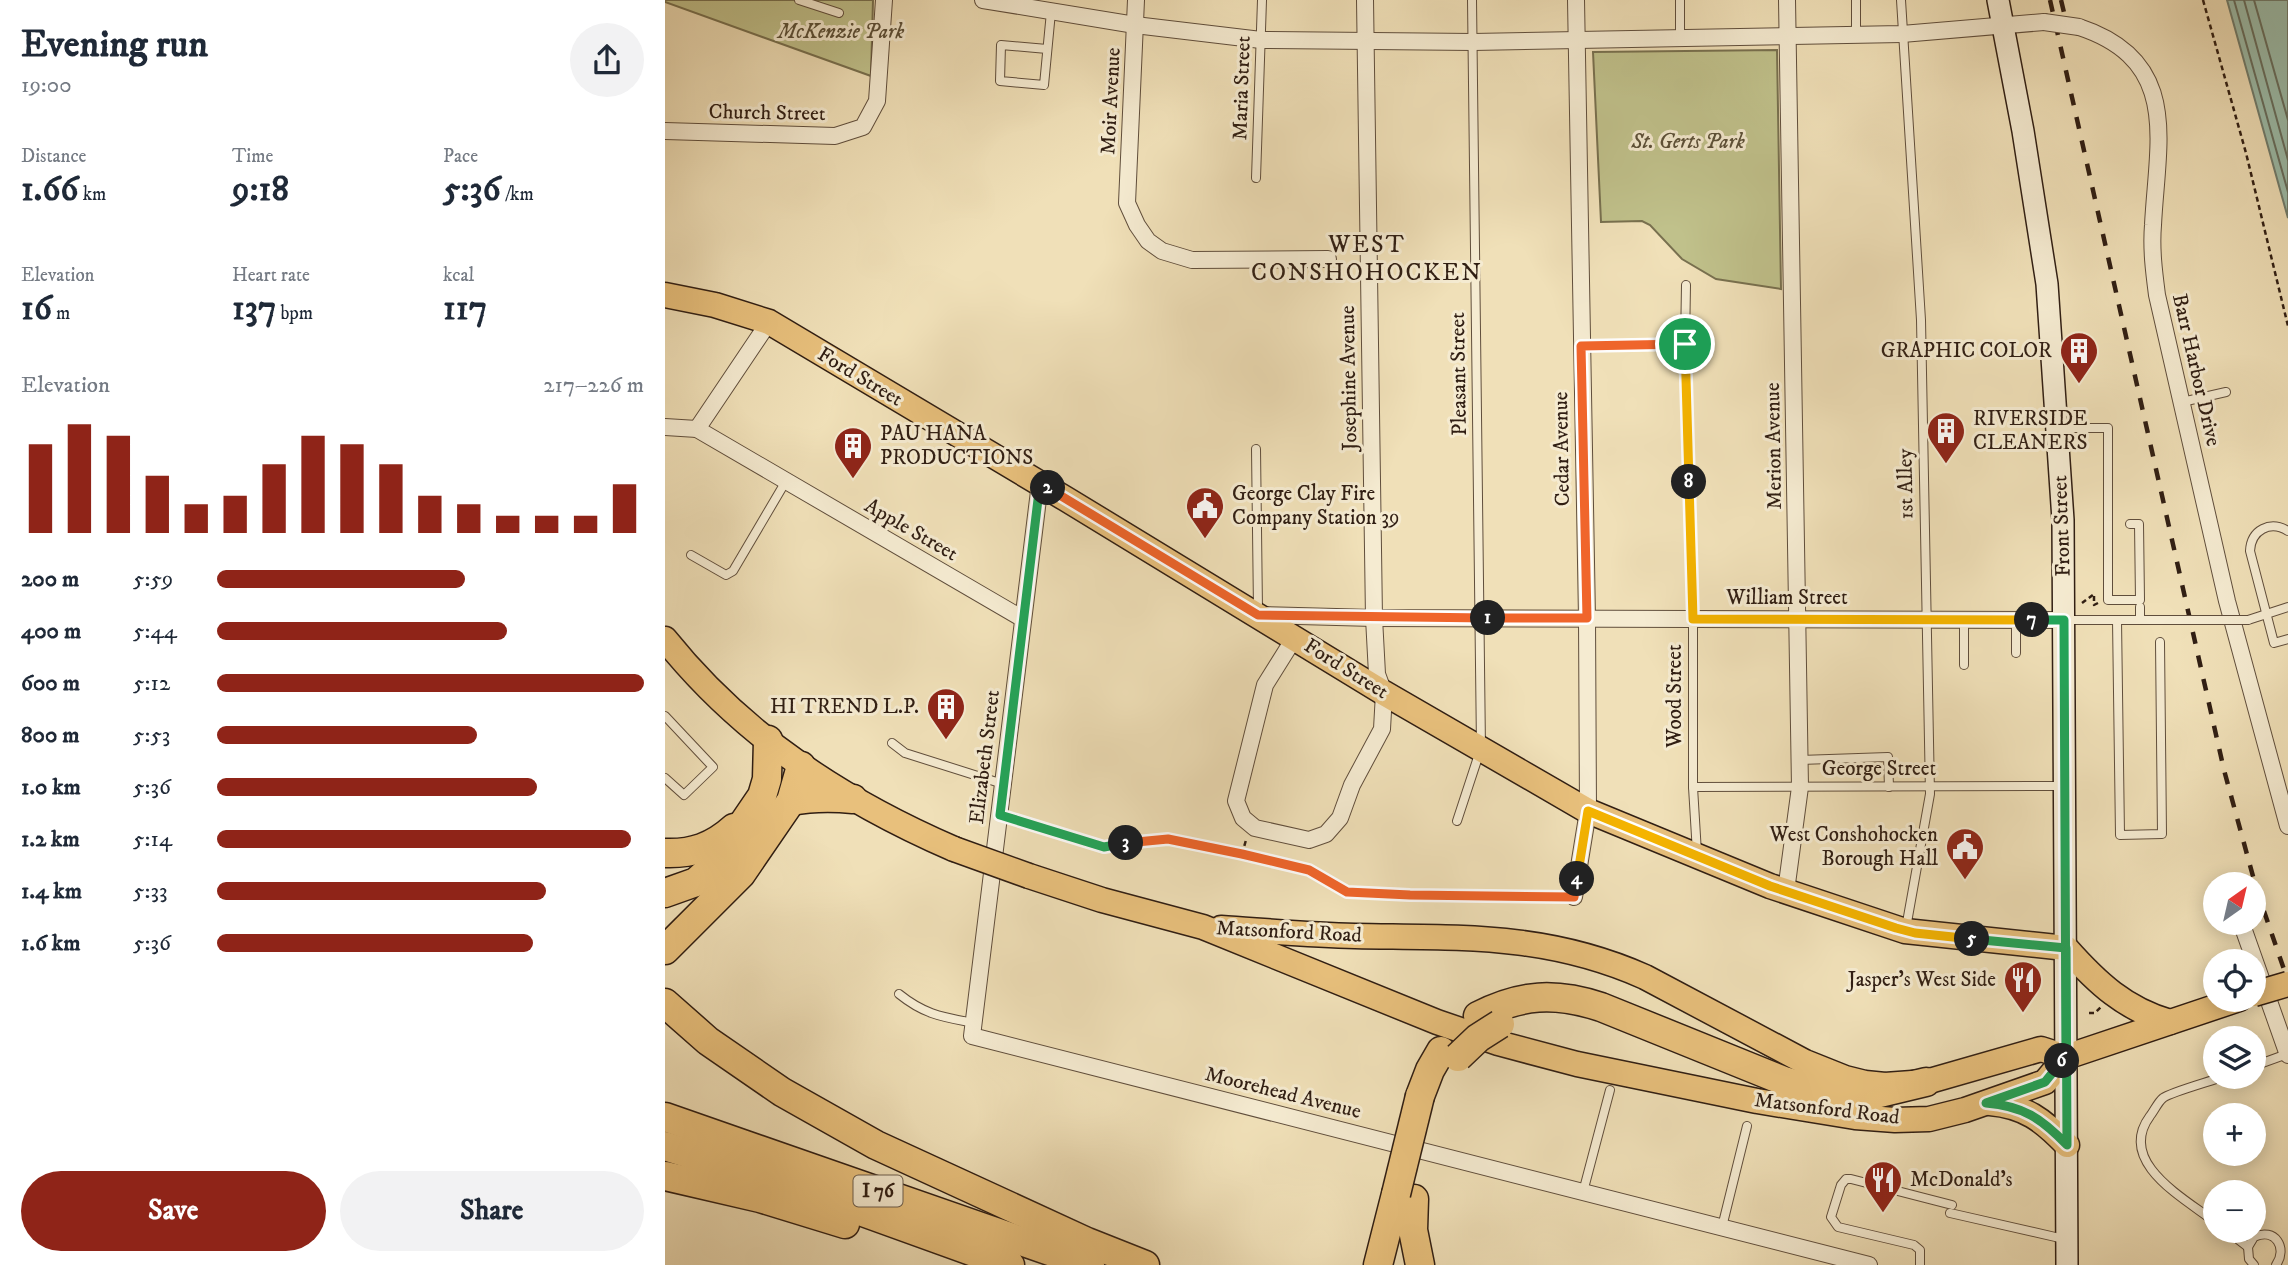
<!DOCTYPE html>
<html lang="en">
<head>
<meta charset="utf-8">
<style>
  :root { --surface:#fff; --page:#f2f2f3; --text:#1f2937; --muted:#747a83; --accent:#8f2418 }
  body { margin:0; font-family:"IM FELL DW Pica",serif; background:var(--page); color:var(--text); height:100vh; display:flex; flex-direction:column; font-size:26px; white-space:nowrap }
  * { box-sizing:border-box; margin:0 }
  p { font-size:23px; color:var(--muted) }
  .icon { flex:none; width:38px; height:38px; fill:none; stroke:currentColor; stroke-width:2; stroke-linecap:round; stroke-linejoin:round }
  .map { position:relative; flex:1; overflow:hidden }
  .details { display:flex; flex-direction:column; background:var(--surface); width:665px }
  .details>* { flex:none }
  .needle { width:46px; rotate:34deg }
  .fabs { position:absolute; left:1538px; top:872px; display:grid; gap:14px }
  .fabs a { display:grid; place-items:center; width:63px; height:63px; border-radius:50%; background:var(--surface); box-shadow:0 4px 18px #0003; font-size:35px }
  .pin { position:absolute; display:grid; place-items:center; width:60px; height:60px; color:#fff; margin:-30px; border:4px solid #fff; border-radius:50%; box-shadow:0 2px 7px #0007 }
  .km { position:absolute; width:35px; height:35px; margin:-18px; border-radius:50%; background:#222; color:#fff; font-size:19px; line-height:35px; text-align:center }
  .round { display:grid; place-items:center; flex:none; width:74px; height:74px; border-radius:37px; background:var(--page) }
  .overview { display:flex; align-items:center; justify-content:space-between; height:119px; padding:0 21px }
  h1 { font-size:38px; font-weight:800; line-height:52px }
  .stats { display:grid; grid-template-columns:repeat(3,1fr); gap:10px; height:119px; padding:7px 21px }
  .stats div { display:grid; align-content:center }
  .stats b { font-size:35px; font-weight:800 }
  .stats small { font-size:19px; font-weight:400 }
  .stats p { font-size:19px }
  .chart { height:196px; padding:14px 21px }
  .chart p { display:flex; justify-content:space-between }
  .chart svg { width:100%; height:126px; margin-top:7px; stroke:var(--accent); stroke-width:6 }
  .action { display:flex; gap:14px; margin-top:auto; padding:14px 21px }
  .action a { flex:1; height:80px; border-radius:42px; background:var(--accent); color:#fff; font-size:28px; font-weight:800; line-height:80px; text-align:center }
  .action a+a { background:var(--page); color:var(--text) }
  ul { padding:0 21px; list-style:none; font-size:23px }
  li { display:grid; grid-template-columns:112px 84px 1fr; align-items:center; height:52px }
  li i { height:18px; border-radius:9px; background:var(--accent) }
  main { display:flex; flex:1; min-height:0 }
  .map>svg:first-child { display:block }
</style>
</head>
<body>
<main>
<section class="details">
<div class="overview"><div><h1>Evening run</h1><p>19:00</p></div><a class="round"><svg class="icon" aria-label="share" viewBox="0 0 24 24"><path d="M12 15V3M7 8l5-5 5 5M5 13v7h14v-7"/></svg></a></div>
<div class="stats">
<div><p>Distance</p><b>1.66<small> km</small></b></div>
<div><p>Time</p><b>9:18</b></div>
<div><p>Pace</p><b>5:36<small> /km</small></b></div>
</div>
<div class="stats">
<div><p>Elevation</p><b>16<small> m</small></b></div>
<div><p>Heart rate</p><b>137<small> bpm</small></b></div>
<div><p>kcal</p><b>117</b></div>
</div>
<div class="chart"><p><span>Elevation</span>217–226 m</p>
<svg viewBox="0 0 160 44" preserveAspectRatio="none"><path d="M5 44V13M15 44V6M25 44V10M35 44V24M45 44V34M55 44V31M65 44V20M75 44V10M85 44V13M95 44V20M105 44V31M115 44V34M125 44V38M135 44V38M145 44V38M155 44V27"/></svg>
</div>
<ul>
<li><b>200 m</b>5:59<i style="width:58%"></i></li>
<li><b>400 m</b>5:44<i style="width:68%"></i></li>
<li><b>600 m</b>5:12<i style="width:100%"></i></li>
<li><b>800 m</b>5:53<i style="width:61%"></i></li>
<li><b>1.0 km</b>5:36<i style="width:75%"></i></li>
<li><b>1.2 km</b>5:14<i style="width:97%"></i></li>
<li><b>1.4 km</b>5:33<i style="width:77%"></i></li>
<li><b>1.6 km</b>5:36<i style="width:74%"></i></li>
</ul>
<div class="action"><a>Save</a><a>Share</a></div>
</section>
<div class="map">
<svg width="1623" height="1265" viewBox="0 0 1623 1265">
  <rect width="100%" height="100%" fill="#f0e0b8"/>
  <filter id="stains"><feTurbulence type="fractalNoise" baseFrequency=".00286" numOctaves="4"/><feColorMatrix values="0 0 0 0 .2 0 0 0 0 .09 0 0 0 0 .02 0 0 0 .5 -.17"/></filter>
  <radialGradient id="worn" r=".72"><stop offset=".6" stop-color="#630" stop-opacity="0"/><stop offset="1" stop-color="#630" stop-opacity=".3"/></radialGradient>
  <g fill="#c0c18b" stroke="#78704f" stroke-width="2">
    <polygon points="0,0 208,0 206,76 0,2"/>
    <polygon points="1112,50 1116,289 1051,279 1017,259 985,225 977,221 936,222 928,52"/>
  </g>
  <polygon fill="#9bbdab" stroke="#707d6e" stroke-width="2" points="1562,0 1623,0 1623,218"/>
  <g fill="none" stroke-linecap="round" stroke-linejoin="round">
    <g stroke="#666e5f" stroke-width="2">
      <polyline points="1569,0 1623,192"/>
      <polyline points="1579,0 1623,160"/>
      <polyline points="1589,0 1623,120"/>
    </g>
    <defs>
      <g id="lane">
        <polyline points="134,0 174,13"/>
        <polyline points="1015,0 1015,38"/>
        <polyline points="1236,0 1256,320 1265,794 1241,928"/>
        <polyline points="1191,35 1191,0"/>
        <polyline points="382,49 336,45 335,81 379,85 386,12"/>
        <polyline points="591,178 597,0"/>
        <polyline points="1021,285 1020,344 1028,619 1028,787 1032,853"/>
        <polyline points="916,346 1020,344"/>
        <polyline points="1517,402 1561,392"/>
        <polyline points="1392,428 1443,428 1443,600 1475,600 1474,524 1465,524"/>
        <polyline points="591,449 593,610"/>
        <path d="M1623,531C1605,520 1586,530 1585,551L1609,643L1623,639"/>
        <polyline points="26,555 61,575 68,571 121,481"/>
        <polyline points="1299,619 1299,665"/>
        <polyline points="1399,620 1504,620"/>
        <polyline points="1452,620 1455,835 1497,834 1495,642"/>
        <polyline points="1475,620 1475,607"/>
        <polyline points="1583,620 1623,607"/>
        <polyline points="1351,653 1351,620"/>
        <polyline points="0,716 48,767 19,795 0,778"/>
        <polyline points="227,743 240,753 338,784"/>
        <polyline points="1135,760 1223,757 1224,787"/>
        <polyline points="1028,787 1397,786"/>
        <polyline points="335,815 439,847"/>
        <polyline points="792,821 816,748 807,0"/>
        <path d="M234,994C260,1015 278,1017 309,1023"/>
        <polyline points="1589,1066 1622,1054"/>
        <polyline points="918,1192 945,1090"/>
        <polyline points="1285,1213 1399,1239"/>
        <path d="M1550,1222C1519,1198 1451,1162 1485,1116C1489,1111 1493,1102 1498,1098C1506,1092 1547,1081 1560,1076"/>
        <polyline points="1057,1227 1082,1126"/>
        <polyline points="1561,1230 1583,1247"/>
        <polyline points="1255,1265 1255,1250 1249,1245 1173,1227 1166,1217 1176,1185 1181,1179 1186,1179 1287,1205"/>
        <path d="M1589,1265L1584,1259L1583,1247L1589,1237C1610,1227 1623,1248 1611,1265"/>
      </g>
      <g id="street">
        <polyline points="318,0 470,25 596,40 808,42 1237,34 1379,22"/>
        <polyline points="471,0 462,203 472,225 483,241 497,251 527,260 663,259"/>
        <path d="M1414,27C1517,61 1492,142 1488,225C1486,249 1489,272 1492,295L1562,601L1623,826"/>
        <polyline points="0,131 170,136 198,127 212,101 219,0"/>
        <polyline points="0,427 32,429 358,619"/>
        <polyline points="32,429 104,322"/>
        <polyline points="375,483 307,1036 1204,1265"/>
        <polyline points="596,615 709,618 1399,620"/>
        <polyline points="630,637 600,685 571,801 578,818 590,828 644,840 661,834 675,818 687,785 717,729 719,693 712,674 709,618 700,0"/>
        <polyline points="1121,891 1135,787 1122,0"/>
        <polyline points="909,897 923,811 922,618 911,0"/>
        <polyline points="1576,922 1623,1055"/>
      </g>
      <polyline id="secondary" points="1333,0 1358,131 1382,284 1398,520 1402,1265"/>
      <g id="primary">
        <path d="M0,295L50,305L104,322L401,499L719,693L923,811L1105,886L1240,931L1401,948C1432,983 1460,1009 1505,1022"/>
        <path d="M0,639C77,735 176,800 289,849"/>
        <polyline points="364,876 437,900 538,927 772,1022 833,1043 912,1064 1092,1101 1190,1117 1230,1120 1264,1119 1300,1110 1380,1082 1401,1057"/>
        <path d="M556,928C601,931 645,935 690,936C795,938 881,933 980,977L1140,1062L1180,1078L1200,1083L1220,1085L1261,1082L1376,1049L1401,1057"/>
        <polyline points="1401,1057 1574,999"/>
        <path d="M1325,1103C1360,1106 1378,1120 1402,1145"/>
      </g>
      <g id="highway">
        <path d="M126,801C147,797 167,797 188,799"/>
        <path d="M0,853C27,854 48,847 69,828"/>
        <polyline points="0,893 31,882 50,865 97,796 102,779 103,740"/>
        <polyline points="0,950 76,874 126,801 136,766"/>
        <polyline points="0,1003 43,1041 117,1092 211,1145 422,1242 480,1265"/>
        <path d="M813,1016C856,994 890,992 936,1007L1119,1081L1157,1092L1176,1095H1207L1261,1082"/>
        <polyline points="755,1096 765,1070 776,1051"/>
        <polyline points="0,1117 425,1265"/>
        <polyline points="0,1146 123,1185 345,1265"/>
        <polyline points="0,1176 95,1198 180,1224"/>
        <polyline points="749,1199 748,1230 755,1265"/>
        <polyline points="713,1265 731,1194"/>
      </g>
    </defs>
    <use href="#lane" stroke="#604e3c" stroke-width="10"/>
    <use href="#street" stroke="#604e3c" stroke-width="18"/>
    <use href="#secondary" stroke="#301e13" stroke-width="24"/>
    <use href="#primary" stroke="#301e13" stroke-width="27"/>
    <use href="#highway" stroke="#301e13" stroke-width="31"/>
    <g stroke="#301e13" stroke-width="2.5" stroke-dasharray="5 3.5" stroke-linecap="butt">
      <polyline points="1538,0 1581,153 1623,326"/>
      <polyline points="1429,596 1429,605 1433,603"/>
      <polyline points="1417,603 1429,594"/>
      <polyline points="449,845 503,839 644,870 682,892 745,895 894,896"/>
      <polyline points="577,854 581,840"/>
      <polyline points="1424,1013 1430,1013 1436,1007"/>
    </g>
    <use href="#lane" stroke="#f5ebd1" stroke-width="8"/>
    <use href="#street" stroke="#f5ebd1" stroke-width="16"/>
    <use href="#secondary" stroke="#f5ebd1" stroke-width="21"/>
    <use href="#primary" stroke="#e8c07c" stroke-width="24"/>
    <use href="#highway" stroke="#e8c07c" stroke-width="28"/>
    <g stroke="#301e13" stroke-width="4.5" stroke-dasharray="12 12" stroke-linecap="butt">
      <polyline points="1385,0 1559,770 1592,891 1623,981"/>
      <polyline points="1396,0 1404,33"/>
    </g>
    <defs>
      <polyline id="lane-bridge" points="1504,620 1583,620"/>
      <polyline id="street-bridge" points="1379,22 1414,27"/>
      <g id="primary-bridge">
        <polyline points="289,849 364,876"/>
        <polyline points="1589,994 1623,984"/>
      </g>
      <g id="highway-bridge">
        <polyline points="793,1057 813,1038 835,1024"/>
        <polyline points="731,1194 755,1096"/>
      </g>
    </defs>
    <use href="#lane-bridge" stroke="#604e3c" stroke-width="10" stroke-linecap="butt"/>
    <use href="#street-bridge" stroke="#604e3c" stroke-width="18" stroke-linecap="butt"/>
    <use href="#primary-bridge" stroke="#301e13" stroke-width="27" stroke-linecap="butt"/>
    <use href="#highway-bridge" stroke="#301e13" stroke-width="31" stroke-linecap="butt"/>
    <use href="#lane-bridge" stroke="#f5ebd1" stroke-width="8"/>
    <use href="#street-bridge" stroke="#f5ebd1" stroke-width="16"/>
    <use href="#primary-bridge" stroke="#e8c07c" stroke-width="24"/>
    <use href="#highway-bridge" stroke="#e8c07c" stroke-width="28"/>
  </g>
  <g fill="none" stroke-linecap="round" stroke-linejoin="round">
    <defs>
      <polyline id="split-1" points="823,618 922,618 916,346 1020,344"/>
      <polyline id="split-2" points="383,488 593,615 823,618"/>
      <polyline id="split-3" points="383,488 375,483 335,815 439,847 461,843"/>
      <polyline id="split-4" points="461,843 503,839 577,854 644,870 682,892 745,895 909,897 912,879"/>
      <polyline id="split-5" points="912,879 923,811 1105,886 1231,928 1250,933 1307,939"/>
      <path id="split-6" d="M1307,939L1401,948L1402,1145C1376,1118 1358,1106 1321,1103L1380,1082L1397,1061"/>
      <polyline id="split-7" points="1367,620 1399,620 1401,1057 1397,1061"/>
      <polyline id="split-8" points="1024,482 1028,619 1367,620"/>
      <polyline id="split-9" points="1020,344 1024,482"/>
    </defs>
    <use href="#split-1" stroke="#fff" stroke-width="14"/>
    <use href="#split-2" stroke="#fff" stroke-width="14"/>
    <use href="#split-3" stroke="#fff" stroke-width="14"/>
    <use href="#split-4" stroke="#fff" stroke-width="14"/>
    <use href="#split-5" stroke="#fff" stroke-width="14"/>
    <use href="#split-6" stroke="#fff" stroke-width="14"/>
    <use href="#split-7" stroke="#fff" stroke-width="14"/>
    <use href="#split-8" stroke="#fff" stroke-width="14"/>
    <use href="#split-9" stroke="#fff" stroke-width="14"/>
    <use href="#split-1" stroke="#f0652b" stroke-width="9"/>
    <use href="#split-2" stroke="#f0652b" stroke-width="9"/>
    <use href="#split-3" stroke="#22a559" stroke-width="9"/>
    <use href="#split-4" stroke="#f0652b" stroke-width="9"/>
    <use href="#split-5" stroke="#f5b400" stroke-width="9"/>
    <use href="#split-6" stroke="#22a559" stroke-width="9"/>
    <use href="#split-7" stroke="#22a559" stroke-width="9"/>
    <use href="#split-8" stroke="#f5b400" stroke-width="9"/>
    <use href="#split-9" stroke="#f5b400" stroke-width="9"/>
  </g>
  <defs>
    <symbol id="building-pin" viewBox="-11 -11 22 30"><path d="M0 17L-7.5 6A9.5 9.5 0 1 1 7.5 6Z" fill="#8f2418" stroke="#f5ebd1"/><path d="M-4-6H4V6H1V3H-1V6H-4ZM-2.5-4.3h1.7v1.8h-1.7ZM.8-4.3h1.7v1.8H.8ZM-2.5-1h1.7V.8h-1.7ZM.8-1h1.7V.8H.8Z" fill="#fff"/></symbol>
    <symbol id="civic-pin" viewBox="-11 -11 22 30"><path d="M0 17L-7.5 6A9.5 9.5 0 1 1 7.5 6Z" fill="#8f2418" stroke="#f5ebd1"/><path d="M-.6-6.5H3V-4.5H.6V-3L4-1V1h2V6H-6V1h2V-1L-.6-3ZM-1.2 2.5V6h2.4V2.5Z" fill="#fff"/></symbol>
    <symbol id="restaurant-pin" viewBox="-11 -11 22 30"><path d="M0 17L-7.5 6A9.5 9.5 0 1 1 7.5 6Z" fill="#8f2418" stroke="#f5ebd1"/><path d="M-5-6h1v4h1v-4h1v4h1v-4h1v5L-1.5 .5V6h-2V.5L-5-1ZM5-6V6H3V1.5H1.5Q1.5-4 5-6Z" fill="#fff"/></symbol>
  </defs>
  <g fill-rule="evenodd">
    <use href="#building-pin" x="1392" y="329" width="44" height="60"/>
    <use href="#building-pin" x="1259" y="409" width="44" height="60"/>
    <use href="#building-pin" x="166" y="424" width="44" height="60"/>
    <use href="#civic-pin" x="518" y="484" width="44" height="60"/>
    <use href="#building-pin" x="259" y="685" width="44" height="60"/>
    <use href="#civic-pin" x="1278" y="825" width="44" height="60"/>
    <use href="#restaurant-pin" x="1336" y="958" width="44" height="60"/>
    <use href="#restaurant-pin" x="1196" y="1158" width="44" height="60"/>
  </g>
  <g text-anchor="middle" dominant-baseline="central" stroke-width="6" stroke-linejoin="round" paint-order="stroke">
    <rect fill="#f5ebd1" stroke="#6b5c4c" stroke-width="2" x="188.5" y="1175.5" width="49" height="31" rx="5"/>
    <g font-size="19" font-weight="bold" fill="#301e13">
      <text x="213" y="1191">I 76</text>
    </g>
    <g font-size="21" font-style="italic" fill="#5b4f37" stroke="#f5ebd1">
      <text x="176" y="32">McKenzie Park</text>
      <text x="1023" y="142">St. Gerts Park</text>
    </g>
    <g font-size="21" fill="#301e13" stroke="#f5ebd1">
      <text transform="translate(577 88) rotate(-88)">Maria Street</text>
      <text transform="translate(446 101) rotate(-87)">Moir Avenue</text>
      <text transform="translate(102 113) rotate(1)">Church Street</text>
      <text transform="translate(1531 370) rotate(77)">Barr Harbor Drive</text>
      <text transform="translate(794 374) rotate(-91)">Pleasant Street</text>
      <text transform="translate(195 377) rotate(31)">Ford Street</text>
      <text transform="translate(684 378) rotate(-91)">Josephine Avenue</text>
      <text transform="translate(1109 446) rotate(-91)">Merion Avenue</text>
      <text transform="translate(897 449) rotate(-91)">Cedar Avenue</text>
      <text transform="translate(1241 484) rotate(-91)">1st Alley</text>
      <text transform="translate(1397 526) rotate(-92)">Front Street</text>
      <text transform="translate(246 530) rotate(30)">Apple Street</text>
      <text x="1122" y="598">William Street</text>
      <text transform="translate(681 669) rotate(32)">Ford Street</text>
      <text transform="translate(1010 696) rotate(-90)">Wood Street</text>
      <text transform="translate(320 757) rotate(-83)">Elizabeth Street</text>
      <text x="1214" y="769">George Street</text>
      <text transform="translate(624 932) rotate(3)">Matsonford Road</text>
      <text transform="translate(618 1093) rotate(14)">Moorehead Avenue</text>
      <text transform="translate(1162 1109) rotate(7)">Matsonford Road</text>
    </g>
    <g font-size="21" fill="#301e13" stroke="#f5ebd1" text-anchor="end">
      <text x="1387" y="351">GRAPHIC COLOR</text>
      <text x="1308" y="419" text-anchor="start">RIVERSIDE<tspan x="1308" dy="24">CLEANERS</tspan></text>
      <text x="215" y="434" text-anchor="start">PAU HANA<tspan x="215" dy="24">PRODUCTIONS</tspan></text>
      <text x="567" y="494" text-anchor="start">George Clay Fire<tspan x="567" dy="24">Company Station 39</tspan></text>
      <text x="254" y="707">HI TREND L.P.</text>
      <text x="1273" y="835">West Conshohocken<tspan x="1273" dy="24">Borough Hall</tspan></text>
      <text x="1331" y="980">Jasper's West Side</text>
      <text x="1245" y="1180" text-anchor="start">McDonald's</text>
    </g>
    <g font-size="24" letter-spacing="2" fill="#301e13" stroke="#f5ebd1">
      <text x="702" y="245">WEST<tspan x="702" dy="28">CONSHOHOCKEN</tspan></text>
    </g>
  </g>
  <rect width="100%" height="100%" filter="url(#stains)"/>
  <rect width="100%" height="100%" fill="url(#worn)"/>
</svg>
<div class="fabs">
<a><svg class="needle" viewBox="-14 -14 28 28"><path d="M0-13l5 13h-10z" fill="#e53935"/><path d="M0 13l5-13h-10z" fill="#747a83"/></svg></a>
<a><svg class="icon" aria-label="locate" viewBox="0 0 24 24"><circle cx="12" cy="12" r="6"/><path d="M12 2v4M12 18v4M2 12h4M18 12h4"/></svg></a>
<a><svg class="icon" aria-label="layers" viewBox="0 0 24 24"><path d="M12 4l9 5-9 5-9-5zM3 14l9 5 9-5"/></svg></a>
<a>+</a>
<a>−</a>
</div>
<div class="pin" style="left:1020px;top:344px;background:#1e9e55"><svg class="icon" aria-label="arrive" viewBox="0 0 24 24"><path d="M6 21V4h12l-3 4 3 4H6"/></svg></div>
<b class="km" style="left:823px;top:618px">1</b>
<b class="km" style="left:383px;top:488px">2</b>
<b class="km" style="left:461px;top:843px">3</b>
<b class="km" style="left:912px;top:879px">4</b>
<b class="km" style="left:1307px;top:939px">5</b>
<b class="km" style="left:1397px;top:1061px">6</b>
<b class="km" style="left:1367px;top:620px">7</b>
<b class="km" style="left:1024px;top:482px">8</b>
</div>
</main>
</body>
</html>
